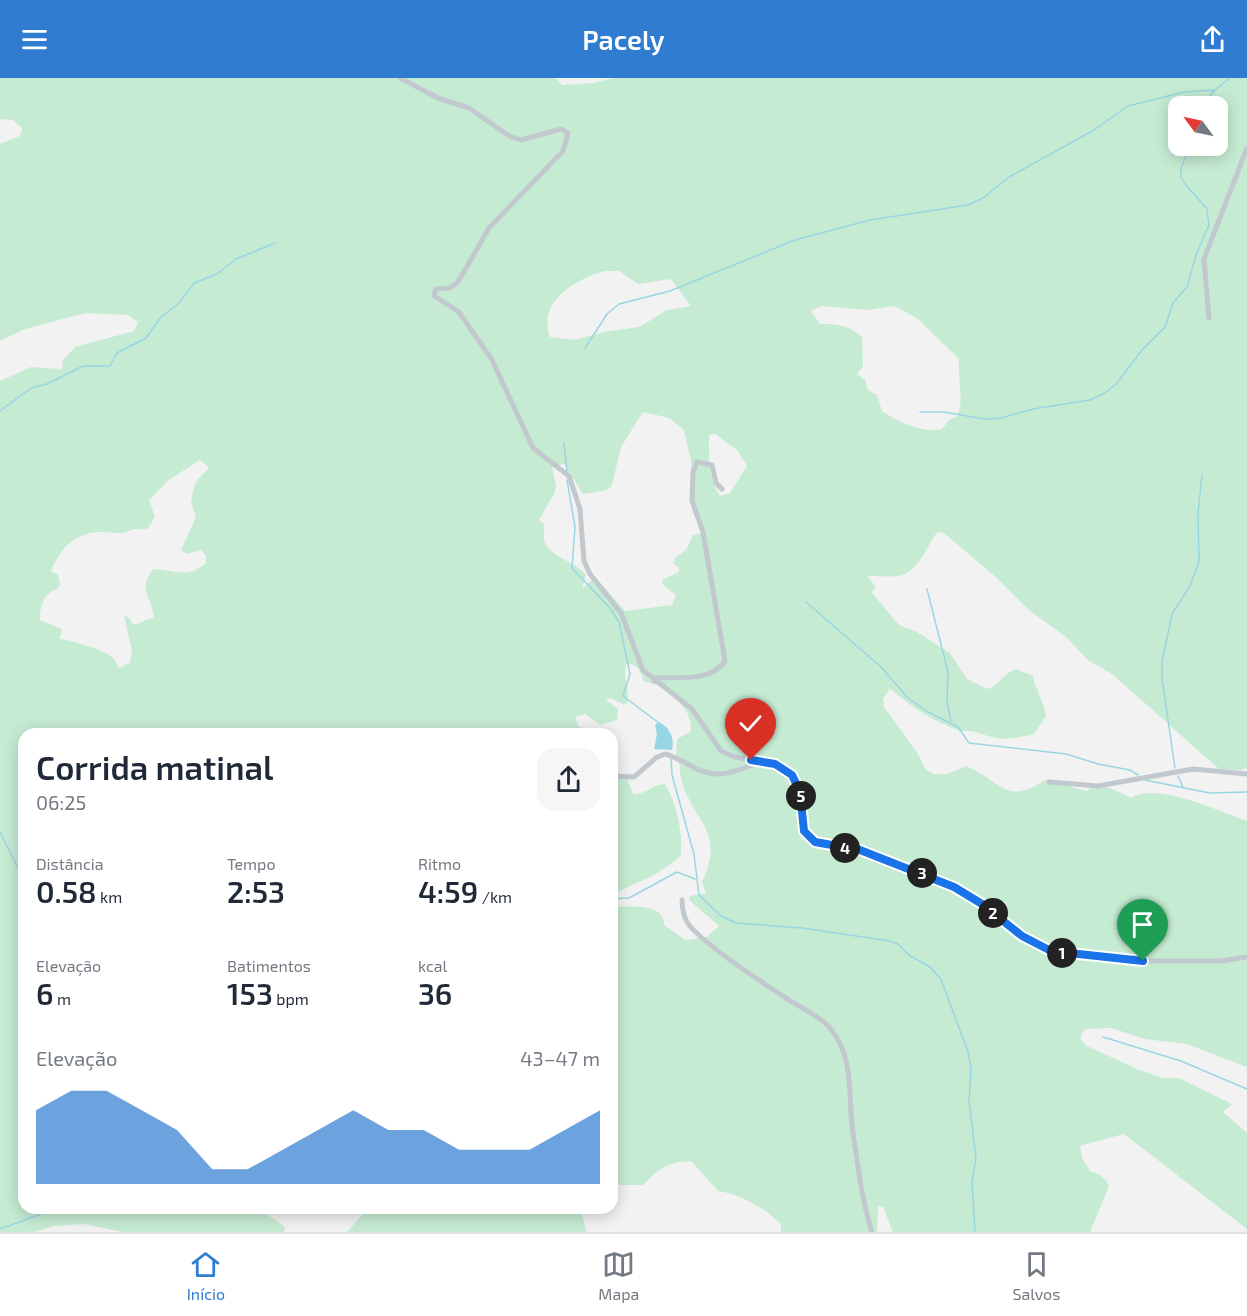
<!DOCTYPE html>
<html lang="pt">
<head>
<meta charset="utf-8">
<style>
  :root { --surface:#fff; --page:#f6f6f7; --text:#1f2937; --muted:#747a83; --line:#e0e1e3; --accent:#2f7cd0 }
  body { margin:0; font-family:"Exo 2",sans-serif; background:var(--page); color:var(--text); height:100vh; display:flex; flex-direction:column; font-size:22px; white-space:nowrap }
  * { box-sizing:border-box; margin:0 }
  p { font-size:20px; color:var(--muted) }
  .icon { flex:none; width:33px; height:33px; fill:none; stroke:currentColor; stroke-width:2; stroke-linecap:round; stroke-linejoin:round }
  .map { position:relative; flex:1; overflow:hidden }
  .side { position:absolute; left:18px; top:650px; width:600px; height:486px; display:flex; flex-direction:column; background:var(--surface); border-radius:18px; box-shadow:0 3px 15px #0003 }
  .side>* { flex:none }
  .needle { width:39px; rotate:303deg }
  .fabs { position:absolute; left:1168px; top:18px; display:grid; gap:12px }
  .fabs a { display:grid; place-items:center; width:60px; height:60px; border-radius:12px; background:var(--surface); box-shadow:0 3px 15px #0003; font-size:30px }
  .pin { position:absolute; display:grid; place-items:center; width:51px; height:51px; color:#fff; margin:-62px -26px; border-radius:50% 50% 50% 0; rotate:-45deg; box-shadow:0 0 6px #0007 }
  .pin .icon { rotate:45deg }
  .km { position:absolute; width:30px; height:30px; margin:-15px; border-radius:50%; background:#222; color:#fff; font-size:16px; line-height:30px; text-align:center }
  .round { display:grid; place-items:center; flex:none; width:63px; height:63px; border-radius:18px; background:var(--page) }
  .overview { display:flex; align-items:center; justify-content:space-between; height:102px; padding:0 18px }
  h1 { font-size:33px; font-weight:600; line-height:45px }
  .figures { display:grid; grid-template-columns:repeat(3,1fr); gap:9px; height:102px; padding:6px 18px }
  .figures div { display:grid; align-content:center }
  .figures b { font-size:30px; font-weight:600 }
  .figures small { font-size:16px; font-weight:400 }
  .figures p { font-size:16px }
  .chart { height:168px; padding:12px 18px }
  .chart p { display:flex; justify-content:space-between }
  .chart svg { width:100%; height:108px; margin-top:6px; fill:var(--accent); opacity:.7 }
  header { display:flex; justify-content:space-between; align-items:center; height:78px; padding:0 18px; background:var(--accent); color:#fff; font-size:27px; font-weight:600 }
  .dock { display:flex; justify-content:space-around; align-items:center; height:84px; border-top:2px solid var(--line); background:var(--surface); font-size:16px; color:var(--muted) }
  .dock a { display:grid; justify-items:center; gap:3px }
  .dock .current { color:var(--accent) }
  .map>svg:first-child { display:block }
</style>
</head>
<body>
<header><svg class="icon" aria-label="menu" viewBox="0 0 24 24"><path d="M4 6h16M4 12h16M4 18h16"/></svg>Pacely<svg class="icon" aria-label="share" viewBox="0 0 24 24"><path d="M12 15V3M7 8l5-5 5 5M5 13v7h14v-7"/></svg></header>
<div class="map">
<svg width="1247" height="1154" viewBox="0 0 1247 1154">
  <rect width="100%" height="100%" fill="#f3f2f2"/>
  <g fill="#c6ebd3" fill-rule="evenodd">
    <path d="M0,0H556L562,7L594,5L612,0H1247V690L1240,692L1219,691L1112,596L1089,583L1065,558L1030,533L997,500L944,455L938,454C931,460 930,467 925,474C907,504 899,498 867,498L876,509L871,514L899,547L917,554L950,575L967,601L987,611C1000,607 1003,595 1016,591L1033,598C1036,613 1044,623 1046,638L1034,656C1009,662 1000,663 976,654C970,652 963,654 958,652C933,644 910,627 890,611L883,621L884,629L918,676L925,691L934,696H947L966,688C1001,702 1005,729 1045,702L1086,713C1089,712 1091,709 1094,708C1099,705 1126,716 1131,720C1157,703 1220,734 1247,743V989L1187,966L1145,961L1111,950L1085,951L1080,960L1085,967L1139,992L1163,1000H1179L1232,1026L1223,1034L1247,1055V1151L1124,1056L1080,1068L1082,1080L1090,1093C1099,1096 1105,1099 1109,1108L1090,1154H893L883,1129L878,1128L877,1154H781V1146C764,1130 741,1116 718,1113L691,1083C670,1083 657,1091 643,1107H617L612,1103V829C627,829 665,824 664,847L685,862L707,859L719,848L689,822L690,818L706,815L702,804C723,758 702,751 685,713C680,703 680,692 679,681L676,677L677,661L690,654C697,633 663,604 644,604C641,594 638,585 626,586C622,600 631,612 627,625L624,627L611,620L606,622L618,631L617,642L600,647L585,636L576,639C577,656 589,648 600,655L24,656V1130H258L285,1149L284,1154H122L85,1146L53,1148L36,1154H0V303L31,289L62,291L63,282L75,269L134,253L138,244L128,237L86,235L25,251L0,263V66L20,58L22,50L13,42L0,41ZM1179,28H1218V68H1179ZM604,193H619L638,206L671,201L691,228L667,232L639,249L604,254L574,262L550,259C537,223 575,202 604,193ZM822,228L867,232L895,228L918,241L959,281C957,301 965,321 957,338L948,343L942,351C924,356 896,343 882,333L877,317L868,312L865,302L857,296L863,288L862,259C849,247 836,246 820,246L811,233ZM643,334L669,340L684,352L691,383L693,426L703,455L693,457L686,472L676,479L673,485L679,490V494L662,502L663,507L676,517L672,527L625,533L595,499L582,511L586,497C575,483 552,480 545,465C543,460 545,452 544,446L539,442L554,416L556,408L552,389L564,386L583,416L607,412L612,407L621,369ZM715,356L737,372L747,388L730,415L720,418C708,400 709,379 709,357ZM200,382L209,390L198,401L194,409L191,424L196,439L181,472L187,476L201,472L206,478V485C189,501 174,492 153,491C137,515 151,515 154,539L134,547L128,539L124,538L132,573L130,585L119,590C117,587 116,583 114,581C109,573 70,562 60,561L62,551L40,542C40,528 43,516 57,511L60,506L58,497L51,493C61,468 77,453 105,454C118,455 122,457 133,451C148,451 146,455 155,439L149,422L170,401Z"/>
    <path d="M612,701H627L633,716C646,717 652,706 665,706C677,726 683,755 681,777C662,796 636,805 612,816Z"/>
    <polygon points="368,1130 581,1130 586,1154 347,1154"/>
  </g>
  <path fill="#99d6e3" d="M659,644C670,649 675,661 672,672L654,671L657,656L655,647Z"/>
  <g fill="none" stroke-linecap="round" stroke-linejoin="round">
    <g stroke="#99d6e3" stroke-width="1.5">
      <polyline points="1201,28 1215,12 1230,0"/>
      <polyline points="585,270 607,236 619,226 670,213 795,162 870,142 968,127 983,120 1009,99 1094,52 1128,28 1184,14 1215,12"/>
      <polyline points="0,333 31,310 47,306 83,288 110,288 117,275 146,260 160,240 179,225 194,205 217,196 236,181 275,165"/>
      <polyline points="920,334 944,334 985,341 1001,340 1033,331 1090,322 1105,315 1117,305 1142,272 1165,249 1173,225 1187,209 1196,177 1209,147 1207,131 1185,106 1181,99 1181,90 1190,68"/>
      <polyline points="564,365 567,393"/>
      <polyline points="567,402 575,449 572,490 610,530 619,544 630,596 623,618 659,645"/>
      <polyline points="927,511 948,594 947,624 951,643"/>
      <polyline points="806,524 881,589 908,620 928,634 958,649 969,665 1066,676 1098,686 1130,692 1138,697"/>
      <polyline points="671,680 672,697 694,776 699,817 721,838 736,845 802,850 890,863 898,866 909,877 930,889 941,901 968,974 971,990 969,1023 976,1080 972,1104 975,1154"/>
      <polyline points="1175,690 1162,601 1162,584 1172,536 1190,508 1199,484 1198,435 1202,397"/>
      <polyline points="1178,698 1183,709"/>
      <polyline points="1145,702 1210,715 1247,714"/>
      <polyline points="0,754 19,792"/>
      <polyline points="612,821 629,820 677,794 695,801"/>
      <polyline points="1103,959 1181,983 1247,1011"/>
      <polyline points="0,1151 41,1136"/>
    </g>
    <g stroke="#c1c9ce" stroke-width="5">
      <polyline points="400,0 438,20 469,30 509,58 521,62 561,51 568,55 563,73 489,150 458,204 450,210 436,211 434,218 459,234 492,282 533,370 569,398 580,431 584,483 590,496 621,535 643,592 692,631 721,673 735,679 775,686 789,695 800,714 802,746 810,761 821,766 860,772 954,809 982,826 1022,858 1055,874 1143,883 1221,883 1247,879"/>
      <polyline points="1209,240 1204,181 1247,70"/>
      <path d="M654,603L656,600C679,599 711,604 725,583L703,454L692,423L693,394L697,384L712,387L716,405L722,411"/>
      <path d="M612,698L634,699L657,679L665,676C674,678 683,684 691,688C716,703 734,694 760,684"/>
      <polyline points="1049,704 1098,708 1193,691 1247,696"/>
      <path d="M682,822C682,830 683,836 687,844C700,865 769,909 792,924C804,931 821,939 830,950C856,982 847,1018 853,1055C858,1088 862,1123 872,1154"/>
    </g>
  </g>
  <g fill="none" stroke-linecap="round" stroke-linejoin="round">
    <defs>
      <polyline id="route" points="751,682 775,686 792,697 800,714 804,753 815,764 860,772 954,809 982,826 1022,858 1051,873 1143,883"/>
    </defs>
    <use href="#route" stroke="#fff" stroke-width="12"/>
    <use href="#route" stroke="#1a73e8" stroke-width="8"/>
  </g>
</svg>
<div class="fabs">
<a><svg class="needle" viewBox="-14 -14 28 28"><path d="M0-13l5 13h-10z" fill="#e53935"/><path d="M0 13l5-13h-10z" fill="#747a83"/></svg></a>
</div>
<div class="pin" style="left:1143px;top:883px;background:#1e9e55"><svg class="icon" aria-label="arrive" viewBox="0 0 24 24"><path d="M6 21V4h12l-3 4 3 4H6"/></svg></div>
<div class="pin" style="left:751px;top:682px;background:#d93025"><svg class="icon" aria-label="check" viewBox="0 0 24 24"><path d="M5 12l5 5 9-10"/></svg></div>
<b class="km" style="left:1062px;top:875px">1</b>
<b class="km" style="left:993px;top:835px">2</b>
<b class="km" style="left:922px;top:795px">3</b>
<b class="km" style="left:845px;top:770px">4</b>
<b class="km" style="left:801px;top:718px">5</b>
<section class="side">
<div class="overview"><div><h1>Corrida matinal</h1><p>06:25</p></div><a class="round"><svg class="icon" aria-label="share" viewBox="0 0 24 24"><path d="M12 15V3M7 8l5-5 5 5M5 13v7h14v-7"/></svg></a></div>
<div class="figures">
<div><p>Distância</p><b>0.58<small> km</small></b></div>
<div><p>Tempo</p><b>2:53</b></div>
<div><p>Ritmo</p><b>4:59<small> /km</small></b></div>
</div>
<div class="figures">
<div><p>Elevação</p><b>6<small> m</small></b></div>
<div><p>Batimentos</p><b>153<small> bpm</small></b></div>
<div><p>kcal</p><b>36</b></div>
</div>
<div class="chart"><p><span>Elevação</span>43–47 m</p>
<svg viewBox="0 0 160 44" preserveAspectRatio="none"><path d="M0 44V14L10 6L20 6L30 14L40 22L50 38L60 38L70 30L80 22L90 14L100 22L110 22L120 30L130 30L140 30L150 22L160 14V44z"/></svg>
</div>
</section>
</div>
<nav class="dock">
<a class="current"><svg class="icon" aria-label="home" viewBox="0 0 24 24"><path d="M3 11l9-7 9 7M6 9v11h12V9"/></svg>Início</a>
<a><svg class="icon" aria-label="map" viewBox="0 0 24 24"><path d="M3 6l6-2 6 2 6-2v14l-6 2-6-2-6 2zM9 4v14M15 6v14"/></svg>Mapa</a>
<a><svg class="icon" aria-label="saved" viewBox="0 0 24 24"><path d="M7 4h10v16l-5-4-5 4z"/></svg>Salvos</a>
</nav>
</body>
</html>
